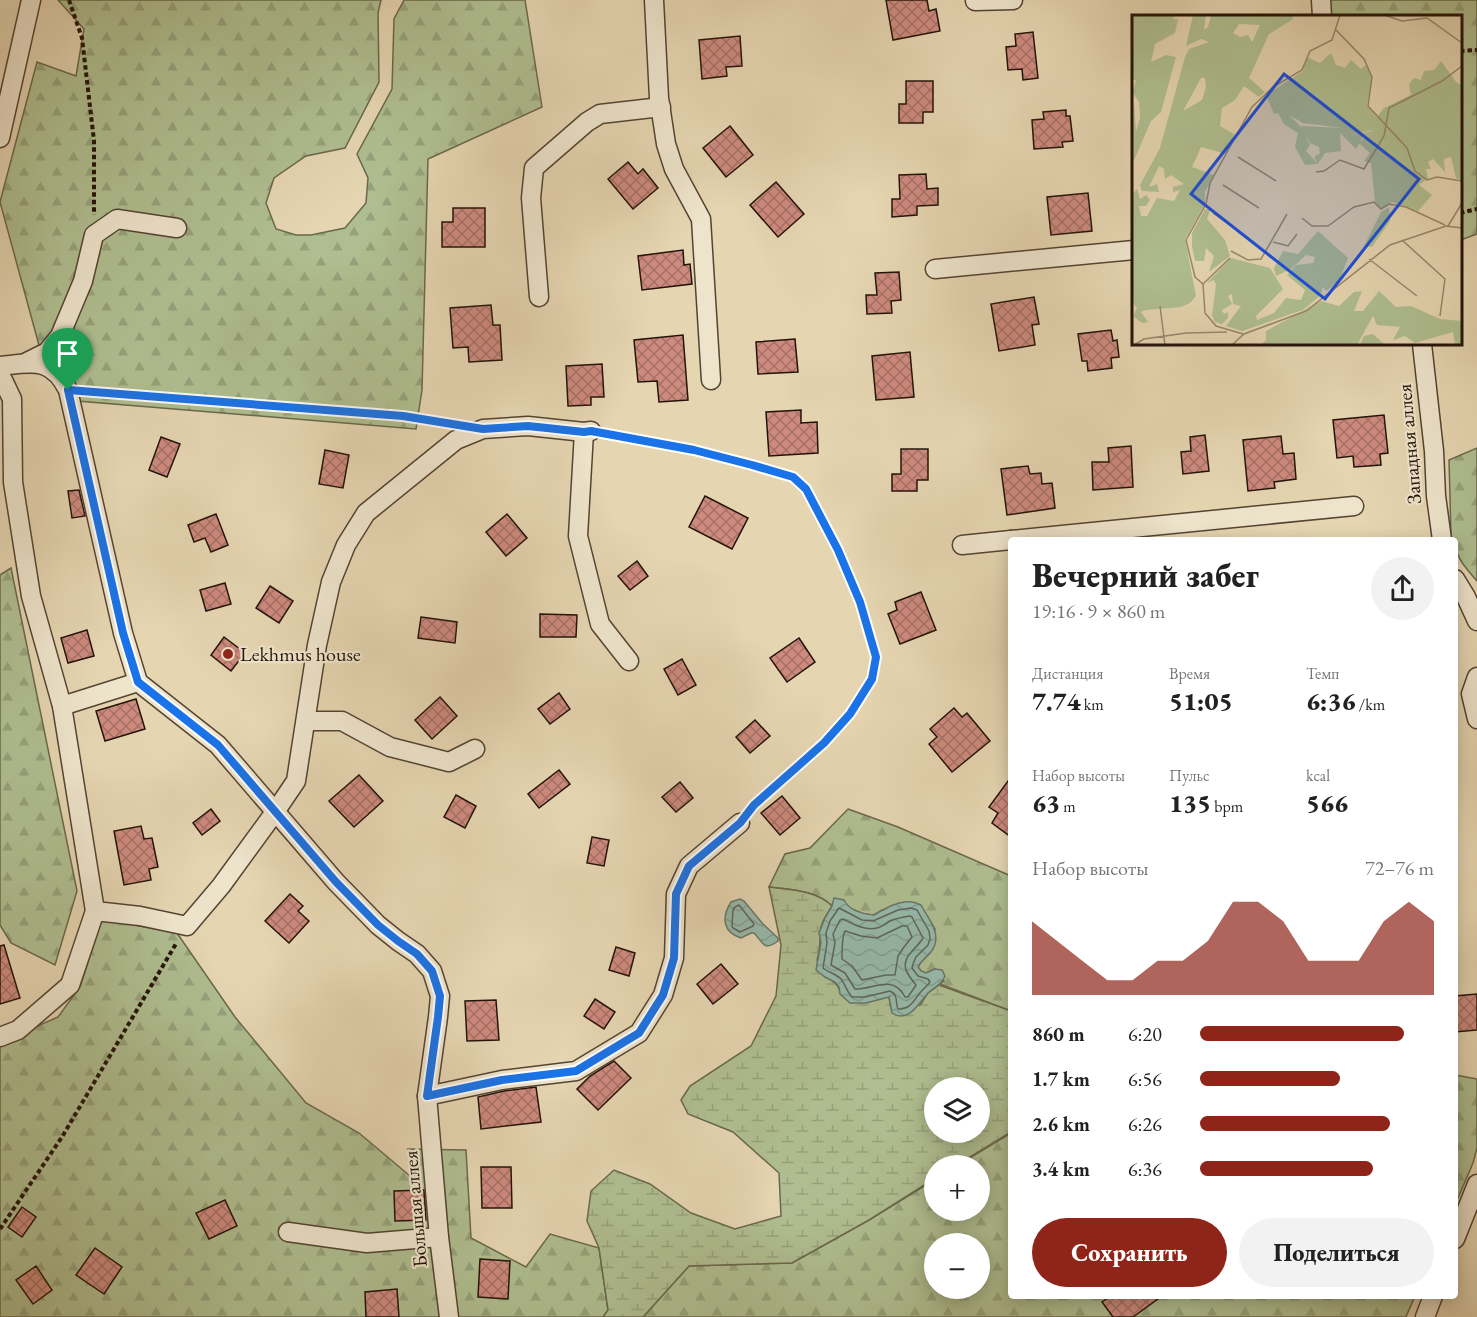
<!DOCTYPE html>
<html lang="ru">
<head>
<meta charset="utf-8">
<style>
  :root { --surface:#fff; --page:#f2f2f2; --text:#222; --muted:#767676; --accent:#8f2418 }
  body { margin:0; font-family:"EB Garamond",serif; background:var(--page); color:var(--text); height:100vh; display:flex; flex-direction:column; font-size:22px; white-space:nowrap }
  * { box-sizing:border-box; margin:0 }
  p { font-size:20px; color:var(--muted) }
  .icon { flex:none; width:33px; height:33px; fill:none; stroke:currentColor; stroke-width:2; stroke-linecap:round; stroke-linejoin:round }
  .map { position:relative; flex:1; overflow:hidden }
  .panel { position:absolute; left:1008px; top:537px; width:450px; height:762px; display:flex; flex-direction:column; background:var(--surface); border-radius:6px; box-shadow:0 3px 15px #0003 }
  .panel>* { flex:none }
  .fabs { position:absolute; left:924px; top:1077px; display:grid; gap:12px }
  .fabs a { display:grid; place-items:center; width:66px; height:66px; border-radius:50%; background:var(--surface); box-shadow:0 3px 15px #0003; font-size:30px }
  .pin { position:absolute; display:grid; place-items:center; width:51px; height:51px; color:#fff; margin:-62px -26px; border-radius:50% 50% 50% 0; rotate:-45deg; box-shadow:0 0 6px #0007 }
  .pin .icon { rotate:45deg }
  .round { display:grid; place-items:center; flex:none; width:63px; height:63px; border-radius:32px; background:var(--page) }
  .overview { display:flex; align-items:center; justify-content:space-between; height:102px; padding:0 24px }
  h1 { font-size:33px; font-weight:800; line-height:45px }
  .stats { display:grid; grid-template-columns:repeat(3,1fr); gap:9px; height:102px; padding:6px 24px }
  .stats div { display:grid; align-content:center }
  .stats b { font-size:26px; font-weight:800 }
  .stats small { font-size:16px; font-weight:400 }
  .stats p { font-size:16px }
  .chart { height:168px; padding:12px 24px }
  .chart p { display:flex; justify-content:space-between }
  .chart svg { width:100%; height:108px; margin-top:6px; fill:var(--accent); opacity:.7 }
  .action { display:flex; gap:12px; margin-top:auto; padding:12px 24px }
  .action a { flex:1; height:69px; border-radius:36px; background:var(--accent); color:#fff; font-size:24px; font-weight:800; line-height:69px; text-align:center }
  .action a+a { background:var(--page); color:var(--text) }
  ul { padding:0 24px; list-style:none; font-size:20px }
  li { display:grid; grid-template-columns:96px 72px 1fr; align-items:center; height:45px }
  li i { height:15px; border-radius:8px; background:var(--accent) }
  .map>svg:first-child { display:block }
</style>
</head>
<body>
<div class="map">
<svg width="1477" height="1317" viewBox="0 0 1477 1317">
  <defs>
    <pattern id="forest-firs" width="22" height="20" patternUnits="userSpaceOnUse" patternTransform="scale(1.5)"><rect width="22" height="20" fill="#afbe90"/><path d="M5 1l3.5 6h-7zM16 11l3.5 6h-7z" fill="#96a27b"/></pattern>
    <pattern id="wetland-marsh" width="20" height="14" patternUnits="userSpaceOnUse" patternTransform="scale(1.5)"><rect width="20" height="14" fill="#afbe90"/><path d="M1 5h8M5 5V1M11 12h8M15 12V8" fill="none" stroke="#96a27b"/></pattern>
    <pattern id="water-waves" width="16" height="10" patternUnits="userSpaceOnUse" patternTransform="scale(1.5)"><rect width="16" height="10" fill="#96b9ab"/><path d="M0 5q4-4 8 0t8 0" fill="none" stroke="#819e92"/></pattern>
    <pattern id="building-cross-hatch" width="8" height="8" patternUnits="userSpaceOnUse" patternTransform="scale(1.5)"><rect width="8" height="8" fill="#cd8a7e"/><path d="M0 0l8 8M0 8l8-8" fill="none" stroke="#a67065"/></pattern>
  </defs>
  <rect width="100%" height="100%" fill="#e5d5b1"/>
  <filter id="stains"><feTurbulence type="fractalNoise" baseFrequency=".00333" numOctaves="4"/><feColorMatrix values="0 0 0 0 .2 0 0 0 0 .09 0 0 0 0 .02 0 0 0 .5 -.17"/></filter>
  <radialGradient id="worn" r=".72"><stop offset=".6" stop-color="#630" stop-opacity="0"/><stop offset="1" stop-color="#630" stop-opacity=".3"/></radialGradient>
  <g fill="url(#forest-firs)" stroke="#6a684c" stroke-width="1.5" fill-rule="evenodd">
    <polygon points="58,0 381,0 378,13 379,82 345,148 306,156 274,178 266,203 276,229 296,235 311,235 345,228 366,203 368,178 357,154 392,89 394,19 404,0 525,0 542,107 428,159 422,390 416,429 65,400 40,349 0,202 37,62 76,76 84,29"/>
    <polygon points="1326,0 1477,0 1477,234 1461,240 1460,16 1331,16 1327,12"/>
    <path d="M1477,448V581C1466,568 1455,558 1455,540H1452L1451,536L1449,460Z"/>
    <polygon points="11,568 77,891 55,965 11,943 0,925 0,575"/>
    <path d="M848,809L898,827L1011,876V1011L940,984L944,981L935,969L926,973L921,971L918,967L922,960L928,954L935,929L929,919L882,910L874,915L864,914L847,907L832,906C816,890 791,890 769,887L785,854L810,848Z"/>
    <polygon points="102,919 177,933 235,1017 306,1103 359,1133 416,1181 408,1149 466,1150 471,1238 526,1267 550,1234 599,1248 608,1310 603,1317 0,1317 0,1043 58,1017 80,987"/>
    <polygon points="1455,1075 1477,1079 1477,1148 1473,1163 1455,1205"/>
    <path d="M1011,1133V1296H1415L1406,1317H643L689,1266L792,1263L869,1220L934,1180V1210H980V1166L958,1165ZM934,1244H980V1288H934Z"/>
  </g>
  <path fill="url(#wetland-marsh)" stroke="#6a684c" stroke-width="1.5" fill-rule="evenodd" d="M769,887C791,890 816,890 832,906C827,914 819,925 820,935C820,944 820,951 817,960L825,977C834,981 838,984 841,994L889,997L891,1008L920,1005L928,993L939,985L1011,1011V1132L957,1165L934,1166V1179L869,1220L792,1263L689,1266L643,1317H603L608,1310L599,1248L587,1221L591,1191L614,1170L650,1184L691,1213L735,1229L781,1216L779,1173L733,1132L688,1114L681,1100L690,1086L751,1046L776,996L781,945ZM934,1088H980V1132H934Z"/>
  <g fill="url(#water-waves)" stroke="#68776a" stroke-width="1.5">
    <path d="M834,898L844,900C849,910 862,914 874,915C884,909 899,900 912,902C915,902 918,904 921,905C928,918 942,934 933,949C929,956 922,959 918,967L921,971L926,973L935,969L942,970L945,976C942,985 934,987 928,993C919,1003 908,1024 892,1013L889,997L866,1003H850L840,994L839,987L835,982L825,977L816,970L821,942L819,933L825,918L832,906Z"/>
    <path d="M740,899L744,901L763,924L778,938V941C763,952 763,942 754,933H751L741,938C723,932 721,918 731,902Z"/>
  </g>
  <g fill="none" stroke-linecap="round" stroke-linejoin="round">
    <g stroke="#5d665a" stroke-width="1.5">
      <polygon points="739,905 754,924 753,926 740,932 733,928 732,926 733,910 735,907"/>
      <path d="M839,908L862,920L873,921L898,910L911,908L917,910L929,931L930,939L928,945L916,957L913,964L912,968L918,976L928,979L930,982C927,986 922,990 919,994C913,1002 909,1010 898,1009C895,1003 899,995 890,991L865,997H852C846,991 846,985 841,979C836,974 828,972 823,968L827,943L826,933L830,921Z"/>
      <path d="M910,916L912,917L923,938C920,943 917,946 913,950C899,964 906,973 916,985L908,997H905C893,974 875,989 855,989L845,973L831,965L835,943L833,934L840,920L843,919C853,924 865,931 877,928C882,927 886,923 890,921C897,918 903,917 910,916Z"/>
      <path d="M902,926H907L912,937L904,947L898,956L895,975H886L862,980L852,966L842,959C842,953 842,936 845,931L861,936L877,938Z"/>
    </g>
  </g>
  <g fill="url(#building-cross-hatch)" stroke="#241308" stroke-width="1.5">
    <polygon points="886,0 927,0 929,11 936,9 940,31 893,40"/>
    <polygon points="1033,32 1038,78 1023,80 1022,69 1008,70 1006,47 1016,46 1015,34"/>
    <polygon points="740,36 742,66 726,67 727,76 702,79 699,40"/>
    <polygon points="906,81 933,81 933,112 923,112 923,123 899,123 899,104 906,104"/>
    <polygon points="1066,110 1066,116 1070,116 1073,141 1062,142 1063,147 1034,149 1032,120 1044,119 1043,112"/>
    <polygon points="730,126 753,155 726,177 703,148"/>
    <polygon points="628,162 638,174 643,169 658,188 633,209 608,179"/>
    <polygon points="926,174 927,189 938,188 938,205 917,206 917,215 892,217 892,199 900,199 899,175"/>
    <polygon points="776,182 804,214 778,237 750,205"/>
    <polygon points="1088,193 1092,231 1051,235 1047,197"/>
    <polygon points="453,208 485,208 485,247 442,247 442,222 453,222"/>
    <polygon points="683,250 684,265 690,264 692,284 642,290 638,256"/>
    <polygon points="899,272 901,300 891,301 892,313 867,314 866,295 877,295 875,273"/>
    <polygon points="1034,297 1039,324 1032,325 1035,345 999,351 991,304"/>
    <polygon points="491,305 493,325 500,325 502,360 469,362 468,347 453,348 450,308"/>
    <polygon points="1111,330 1113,341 1117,340 1119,357 1111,358 1112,368 1088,371 1087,361 1082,361 1078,334"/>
    <polygon points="683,335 688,400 659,402 657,381 638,382 634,340"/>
    <polygon points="795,339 798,372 758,374 756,342"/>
    <polygon points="910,352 914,397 876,400 872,356"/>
    <polygon points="602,364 604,397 591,397 591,405 568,406 566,366"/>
    <polygon points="801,410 801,423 817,422 818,453 769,456 766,412"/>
    <polygon points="1384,415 1388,453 1380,454 1381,465 1354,467 1353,456 1337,458 1333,420"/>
    <polygon points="1205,435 1209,471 1183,474 1181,452 1191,451 1190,437"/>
    <polygon points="1281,436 1283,454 1294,453 1296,479 1274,482 1275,488 1248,491 1243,440"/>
    <polygon points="161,437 180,444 167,477 149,470"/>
    <polygon points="1131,446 1133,487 1093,490 1092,462 1109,462 1108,448"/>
    <polygon points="901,449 928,449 928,480 917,480 917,491 892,491 892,474 901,474"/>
    <polygon points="325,450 349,455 343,488 319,484"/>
    <polygon points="1028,466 1030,474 1041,473 1042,484 1052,483 1055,508 1007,515 1001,469"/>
    <polygon points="79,490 85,516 72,518 68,491"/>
    <polygon points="705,496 748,518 732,549 689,527"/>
    <polygon points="216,514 228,545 211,552 205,538 194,542 188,525"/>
    <polygon points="507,514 527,538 506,556 486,532"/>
    <polygon points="637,561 648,576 630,590 618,576"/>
    <polygon points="225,583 231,604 206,611 200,590"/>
    <polygon points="270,586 293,601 279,623 256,608"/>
    <polygon points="921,592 936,630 900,644 888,614 897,610 895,602"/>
    <polygon points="540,614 577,615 576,637 540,637"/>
    <polygon points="421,617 457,622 455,643 418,638"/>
    <polygon points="87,630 94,656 68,663 61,638"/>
    <polygon points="224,637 245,653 231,671 211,655"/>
    <polygon points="799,638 815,662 787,682 770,658"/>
    <polygon points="682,659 696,685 678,695 664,669"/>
    <polygon points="559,693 570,709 550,724 538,709"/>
    <polygon points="440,697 457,716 432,739 415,720"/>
    <polygon points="136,699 145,729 105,741 96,711"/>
    <polygon points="954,708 962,717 967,713 990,741 952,772 929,744 937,737 930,729"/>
    <polygon points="755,720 770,736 750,753 736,737"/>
    <polygon points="559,770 570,784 539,808 528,794"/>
    <polygon points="359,775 383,801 354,827 329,801"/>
    <polygon points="1011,777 1011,837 992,823 998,813 989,807"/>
    <polygon points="680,782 693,798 676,812 662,797"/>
    <polygon points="456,795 476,806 465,828 444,817"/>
    <polygon points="782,796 800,818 780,835 761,813"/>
    <polygon points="211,809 220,821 202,835 193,823"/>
    <polygon points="141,826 144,839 152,838 158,867 149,869 151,880 124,885 114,831"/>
    <polygon points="592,837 609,840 604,866 587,863"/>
    <polygon points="290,894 303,906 298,911 309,921 289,943 265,921"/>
    <polygon points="4,945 20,998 0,1004 0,946"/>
    <polygon points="616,947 635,953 629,976 609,970"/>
    <polygon points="721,964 738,984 713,1004 697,984"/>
    <polygon points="1477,994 1477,1030 1455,1032 1455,996"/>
    <polygon points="595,999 615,1012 604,1029 584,1016"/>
    <polygon points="496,1000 499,1040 467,1041 465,1001"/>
    <polygon points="614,1061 631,1078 598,1110 577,1089 590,1076"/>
    <polygon points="536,1087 541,1122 481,1129 478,1097 504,1091"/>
    <polygon points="481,1167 511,1167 512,1208 482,1208"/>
    <polygon points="424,1190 426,1220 395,1221 394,1191"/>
    <polygon points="225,1200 237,1226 209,1239 196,1213"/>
    <polygon points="22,1207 36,1217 22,1237 8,1227"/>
    <polygon points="95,1248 122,1267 104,1294 76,1275"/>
    <polygon points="480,1259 510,1261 508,1299 478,1297"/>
    <polygon points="36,1266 52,1290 33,1304 16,1280"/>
    <polygon points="397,1289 399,1317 366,1317 365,1292"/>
    <polygon points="1111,1296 1162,1296 1133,1317 1113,1317 1102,1302"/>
  </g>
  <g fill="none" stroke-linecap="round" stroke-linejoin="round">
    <defs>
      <g id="minor">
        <polyline points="654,0 659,98 666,144 674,169 701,219 711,380"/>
        <polyline points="1321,0 1322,16"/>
        <polyline points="975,1 1013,0"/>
        <polyline points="0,138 31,0"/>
        <polyline points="935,269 1134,250"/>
        <polyline points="539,297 531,198 534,168 587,122 600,114 661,107"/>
        <polyline points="1422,344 1434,451 1436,496 1442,540"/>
        <polyline points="27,362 47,352 60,336 83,281 94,235 117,219 177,228"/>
        <path d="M0,366C31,363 51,356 68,390L123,633L138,682L218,745L336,882L378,925L398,941L417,954L432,971L440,996L438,1017L427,1096L439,1237L449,1317"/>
        <polyline points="0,378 3,380 12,399 13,482 31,596 62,706 95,911"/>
        <polyline points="584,432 578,536 600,624 629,661"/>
        <polyline points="1011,540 1354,506"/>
        <polyline points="962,545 1011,540"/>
        <polyline points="1455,579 1466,597 1477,621"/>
        <polyline points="1477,677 1471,694 1477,719"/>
        <polyline points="62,706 138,682"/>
        <polyline points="306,721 342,721 390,747 449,762 475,749"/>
        <polyline points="0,1037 18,1030 70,985 95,911 140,916 187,926 221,886 275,812 296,781 317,645 331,582 346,545 366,513 456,440 483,429 528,426 584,432 591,431"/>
        <polyline points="427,1096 502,1080 576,1071 639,1033 663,995 674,958 676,894 689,866 740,823"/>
        <polyline points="288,1232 367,1243 439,1237"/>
        <polyline points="1455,1239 1477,1184"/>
        <polyline points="1425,1317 1433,1296"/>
      </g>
    </defs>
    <use href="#minor" stroke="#544432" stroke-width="21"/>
    <g stroke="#241308" stroke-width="4" stroke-dasharray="4.5 3" stroke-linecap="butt">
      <polyline points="69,0 82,38 94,141 94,215"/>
      <polyline points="1460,51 1477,50"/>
      <polyline points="1460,213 1477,209"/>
      <polyline points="87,391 403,416 450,423"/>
      <polyline points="606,434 694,450 778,472 793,477 806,489 838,550 860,602 876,657 872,679 850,714 824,743 754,805 750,810"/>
      <polyline points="0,1229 62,1137 177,942"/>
    </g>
    <use href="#minor" stroke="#eee4cc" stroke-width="18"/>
  </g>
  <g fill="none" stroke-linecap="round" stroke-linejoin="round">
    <defs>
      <polygon id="route" points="68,390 403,416 483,429 528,426 584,432 591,431 694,450 752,465 793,477 806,489 838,550 860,602 876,657 872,679 850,714 824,743 754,805 740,823 689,866 676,894 674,958 663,995 639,1033 576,1071 502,1080 427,1096 438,1017 440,996 432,971 417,954 398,941 378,925 336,882 218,745 138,682 123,633"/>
    </defs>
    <use href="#route" stroke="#fff" stroke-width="12"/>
    <use href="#route" stroke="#1a73e8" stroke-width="8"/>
  </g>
  <circle fill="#8f2418" stroke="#eee4cc" stroke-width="2" cx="228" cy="654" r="6"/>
  <g text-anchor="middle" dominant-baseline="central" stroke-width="4.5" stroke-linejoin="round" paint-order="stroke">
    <g font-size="20" fill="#241308" stroke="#eee4cc">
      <text transform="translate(1409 444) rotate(-95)">Западная аллея</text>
      <text transform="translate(415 1209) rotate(-95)">Большая аллея</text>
    </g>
    <g font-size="20" fill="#241308" stroke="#eee4cc" text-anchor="start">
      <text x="240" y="654">Lekhmus house</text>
    </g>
  </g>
  <g transform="translate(1132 15)">
    <rect width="330" height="330" fill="#e5d5b1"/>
    <path d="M16,0L25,4H46L43,18L23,29L19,47L34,40L44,42L29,97L19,106L0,150L2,87L4,117L8,103L7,87L0,77L4,66L0,64V1ZM61,0H74L72,15L76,12L79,0H160L161,4L137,19L117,63L133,77L127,82L112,71L103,85L90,93L88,111L102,119L94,139L69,132L60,152L82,160L73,177V189L53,224L64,281L58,288L49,292L13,295L9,297L16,307L10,308L1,301L5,293L0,287V180L5,174L8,184L14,180L18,185L14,191H7L9,201H15L25,183L42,186L48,175L41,177V172L52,169L39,160L33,164L32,154L27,151L17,172L25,169L27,177L10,176L8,170L28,133L53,42L57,34L77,27L69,24L54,31ZM107,9L128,10L120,27L116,20L108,22L101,18ZM69,63H73L74,72L70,85L51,96ZM199,38L204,50L213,53L219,45L229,54L234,50L240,63L235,91L245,102L252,93L279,80L277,69L282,63L289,65L292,56L302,55L309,46L324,67L330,70V165L324,163L319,142L312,144L313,157L301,144L296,147L299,154H294L296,163L287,170L300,180L286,196L260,187L249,193L243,187L239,148L232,146L238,138L227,128L241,115L220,120L211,113L171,108L157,100L171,114L178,130L174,136L186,149L173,150L163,132L166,118L152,109L146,98L142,99L134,80L171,56L175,42L188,48ZM257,192L258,206L240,232L232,231L249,197ZM73,194L78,195L75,204L93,225L98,241L77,257L82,241L74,233L72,246H63L60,232V218ZM186,216L216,243L207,266L194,276L191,272L188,281L171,295L110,316L94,311L109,291L101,289L100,279L96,281L100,289L90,295L92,299L96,297V303L90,309L83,307L80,300L84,270L82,265L75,268L99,243L138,253L151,274L124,301L125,305L142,298L154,283L169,285L173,275L155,260L164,250L181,248L183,242L174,240L159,254L144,261L142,253L151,236L166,239ZM230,276L222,296H231L247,276L264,292L279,291L308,304L330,306V330H323L321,317L283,328L273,321L261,325L268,312L245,310L241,301L225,330H128L134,325V316L189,286L207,291L222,277Z" fill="#afbe90" fill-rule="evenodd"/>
    <path d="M0,0H43L38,12L14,30V45L24,66L22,72L12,69L0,51ZM244,106V117L231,122L224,134L208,118L209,136L193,138L186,149L182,142L188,138L187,132L178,128L169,111L211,113L221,120L241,116ZM241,319L253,330H228L232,321Z" fill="#afbe90"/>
    <path fill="none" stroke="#98876d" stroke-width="1.5" d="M252,0L270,6L295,3L330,28M204,15L232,44L240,62L236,91L275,133L283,156L295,165L305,162L330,166M106,142L144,166M184,157L192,156L208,145L232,154L252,121L257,93L310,66L330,51M91,170L127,193M81,198L105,215M170,203L180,211H196L222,192L242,187L249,194L257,189L274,192L313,210M316,211L330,188M270,225L313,264L308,301M141,227L156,231L165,219M99,236L116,245L129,244L155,199M98,243L71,269L73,298L84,311L111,319M237,244L285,281M71,269L63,262L54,225L74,189L78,168L120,92L141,72L170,55L178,36L200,25L208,0M28,291L33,330M2,330L12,324L54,318L95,317M100,330L112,319L174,296L258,230L314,211L330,213"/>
    <path fill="#1d4ed8" fill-opacity="0.15" stroke="#1d4ed8" stroke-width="3" d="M152,59L287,164L193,284L59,179Z"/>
    <rect width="330" height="330" fill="none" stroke="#241308" stroke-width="3"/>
  </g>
  <rect width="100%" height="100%" filter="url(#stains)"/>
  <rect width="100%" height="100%" fill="url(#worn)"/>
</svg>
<div class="fabs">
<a><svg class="icon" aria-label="layers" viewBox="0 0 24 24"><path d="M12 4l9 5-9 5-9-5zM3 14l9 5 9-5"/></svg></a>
<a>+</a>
<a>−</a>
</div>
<div class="pin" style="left:68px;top:390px;background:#1e9e55"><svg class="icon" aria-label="arrive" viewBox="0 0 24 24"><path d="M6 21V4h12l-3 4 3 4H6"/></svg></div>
<section class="panel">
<div class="overview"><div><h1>Вечерний забег</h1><p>19:16 · 9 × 860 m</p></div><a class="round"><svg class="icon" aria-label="share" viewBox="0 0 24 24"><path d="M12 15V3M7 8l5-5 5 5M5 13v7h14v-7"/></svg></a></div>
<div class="stats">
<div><p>Дистанция</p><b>7.74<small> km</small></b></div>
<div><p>Время</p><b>51:05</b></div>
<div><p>Темп</p><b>6:36<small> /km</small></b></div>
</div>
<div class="stats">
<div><p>Набор высоты</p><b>63<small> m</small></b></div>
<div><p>Пульс</p><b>135<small> bpm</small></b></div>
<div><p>kcal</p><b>566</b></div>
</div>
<div class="chart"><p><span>Набор высоты</span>72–76 m</p>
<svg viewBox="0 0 160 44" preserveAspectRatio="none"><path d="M0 44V14L10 22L20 30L30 38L40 38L50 30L60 30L70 22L80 6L90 6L100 14L110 30L120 30L130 30L140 14L150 6L160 14V44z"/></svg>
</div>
<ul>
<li><b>860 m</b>6:20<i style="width:87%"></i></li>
<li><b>1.7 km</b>6:56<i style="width:60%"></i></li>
<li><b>2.6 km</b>6:26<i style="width:81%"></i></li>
<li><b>3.4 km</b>6:36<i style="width:74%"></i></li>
</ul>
<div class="action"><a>Сохранить</a><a>Поделиться</a></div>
</section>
</div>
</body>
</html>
